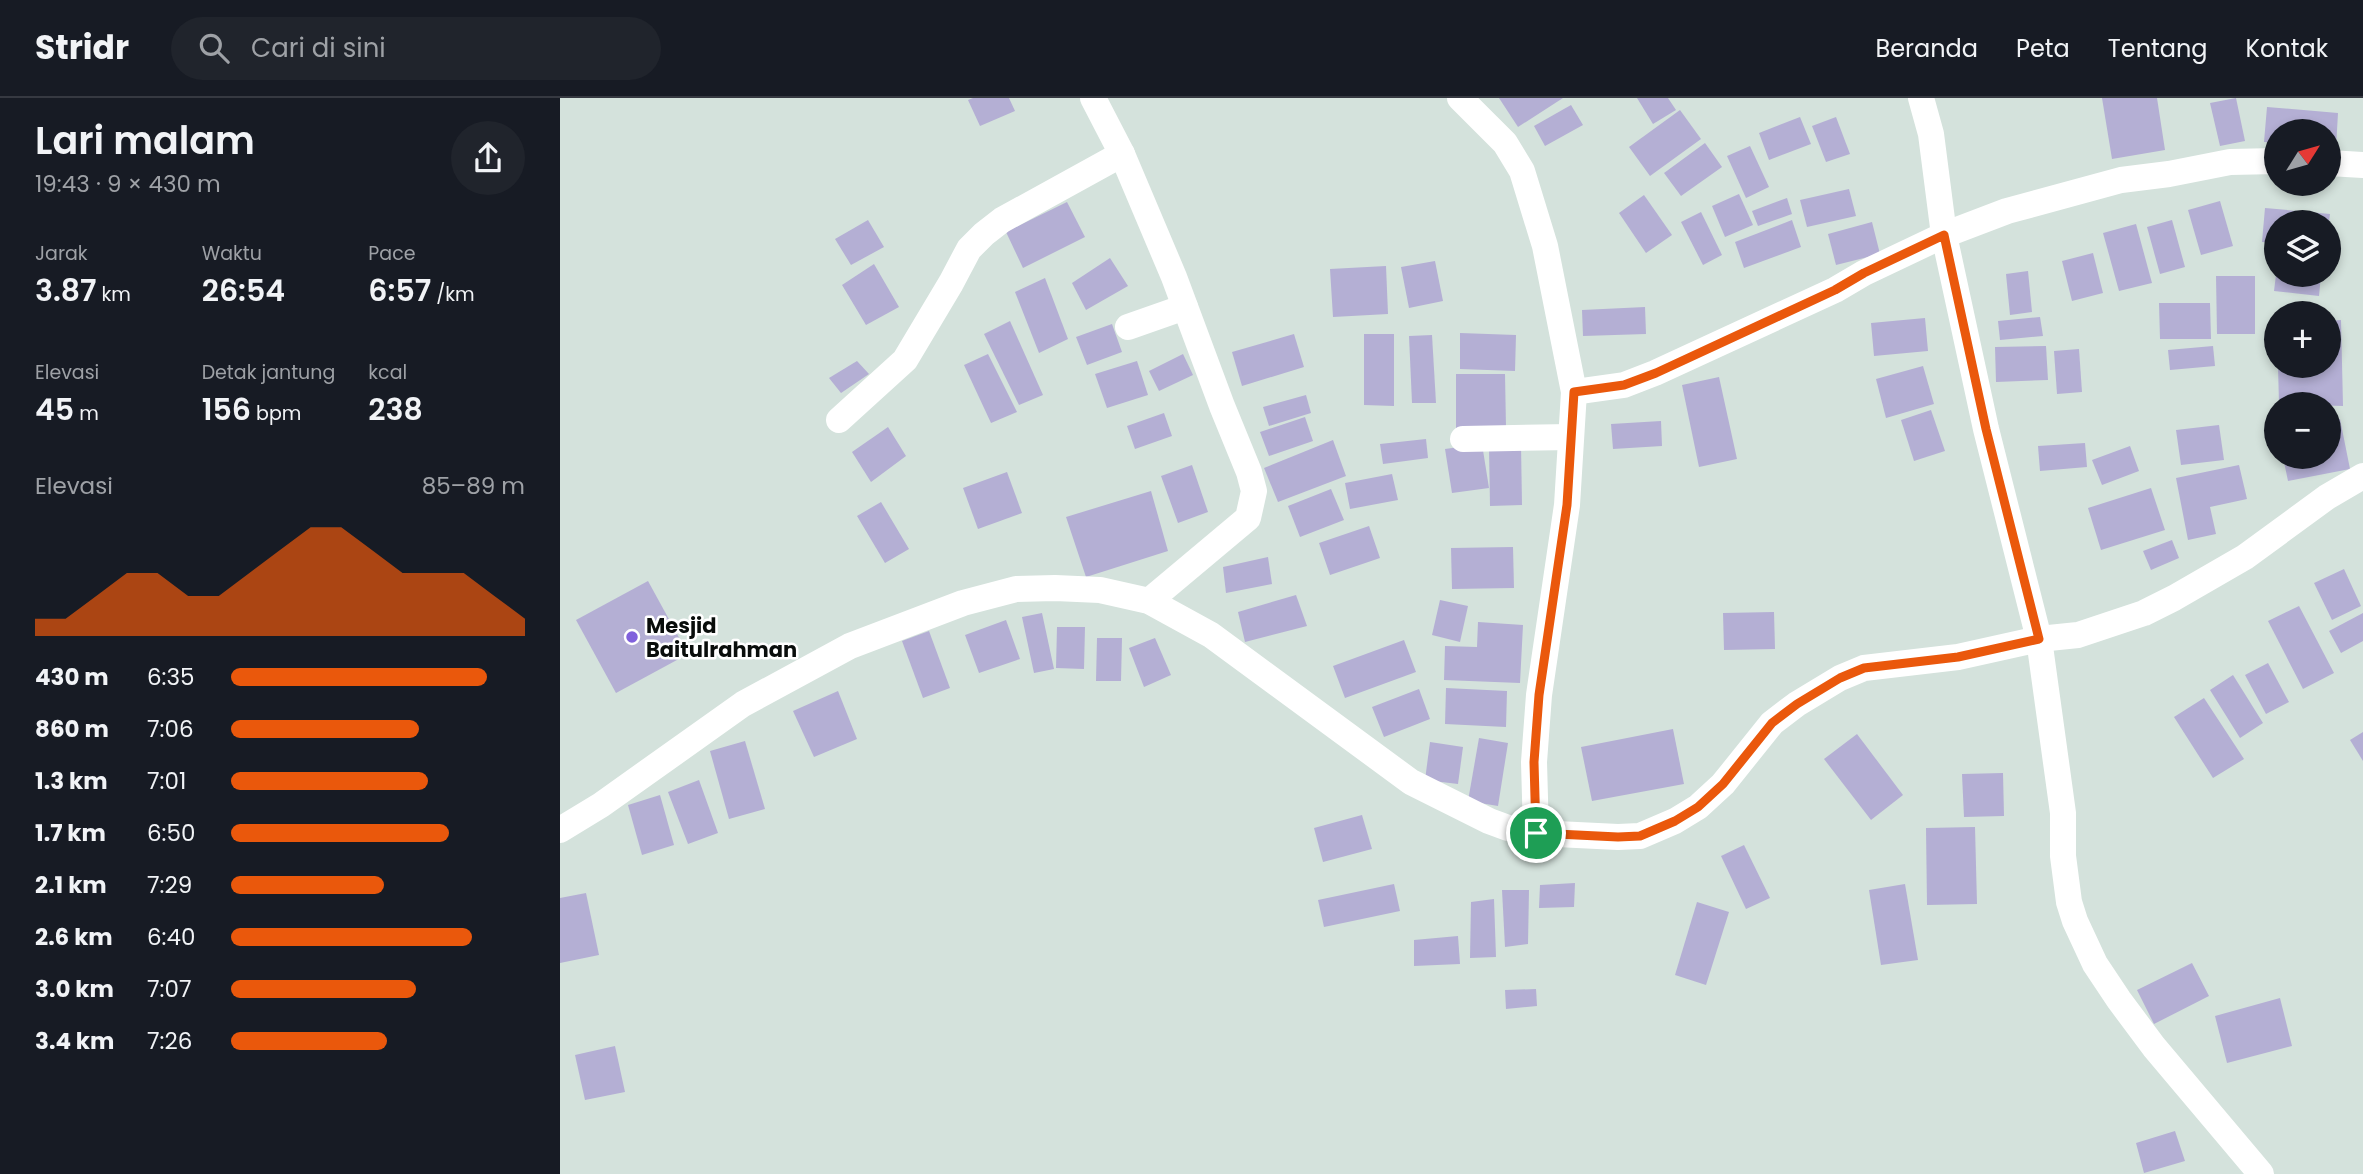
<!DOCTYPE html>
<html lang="id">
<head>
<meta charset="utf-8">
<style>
  :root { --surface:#171b24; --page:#20242c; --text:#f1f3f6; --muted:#9ea1a6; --line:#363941; --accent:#ea580c }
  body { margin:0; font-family:Poppins,sans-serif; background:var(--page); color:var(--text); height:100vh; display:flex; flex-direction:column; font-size:26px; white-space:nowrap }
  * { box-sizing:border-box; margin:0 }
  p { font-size:23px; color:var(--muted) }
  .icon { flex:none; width:38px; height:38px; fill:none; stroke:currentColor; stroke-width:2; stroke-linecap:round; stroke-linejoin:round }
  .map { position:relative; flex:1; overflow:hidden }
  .sheet { display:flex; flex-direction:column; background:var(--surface); width:560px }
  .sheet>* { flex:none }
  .needle { width:46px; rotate:53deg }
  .buttons { position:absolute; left:1704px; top:21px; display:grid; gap:14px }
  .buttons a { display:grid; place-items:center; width:77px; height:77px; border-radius:50%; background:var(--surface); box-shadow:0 4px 10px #0003; font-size:35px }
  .pin { position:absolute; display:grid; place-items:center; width:60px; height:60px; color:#fff; margin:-30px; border:4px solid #fff; border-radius:50%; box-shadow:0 2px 7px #0007 }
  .round { display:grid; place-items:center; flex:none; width:74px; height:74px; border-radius:37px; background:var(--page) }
  .overview { display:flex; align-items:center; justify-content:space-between; height:119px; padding:0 35px }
  h1 { font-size:38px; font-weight:600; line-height:52px }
  .stats { display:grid; grid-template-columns:repeat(3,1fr); gap:10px; height:119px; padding:7px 35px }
  .stats div { display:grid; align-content:center }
  .stats b { font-size:30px; font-weight:600 }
  .stats small { font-size:19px; font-weight:400 }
  .stats p { font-size:19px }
  .chart { height:196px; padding:14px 35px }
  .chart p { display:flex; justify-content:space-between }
  .chart svg { width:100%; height:126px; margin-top:7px; fill:var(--accent); opacity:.7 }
  ul { padding:0 35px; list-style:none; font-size:23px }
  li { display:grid; grid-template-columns:112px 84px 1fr; align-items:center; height:52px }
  li i { height:18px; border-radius:9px; background:var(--accent) }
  header { display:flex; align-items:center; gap:42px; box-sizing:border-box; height:98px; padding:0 35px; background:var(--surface); border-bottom:2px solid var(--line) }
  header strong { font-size:33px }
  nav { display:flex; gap:38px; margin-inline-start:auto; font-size:24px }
  .search { width:490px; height:63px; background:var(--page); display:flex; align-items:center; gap:18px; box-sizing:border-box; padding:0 24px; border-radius:38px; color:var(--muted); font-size:26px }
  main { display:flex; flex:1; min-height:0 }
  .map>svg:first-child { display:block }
</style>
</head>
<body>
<header>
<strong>Stridr</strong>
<div class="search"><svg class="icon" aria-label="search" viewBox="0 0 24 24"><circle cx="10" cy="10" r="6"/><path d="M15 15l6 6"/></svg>Cari di sini</div>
<nav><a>Beranda</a><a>Peta</a><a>Tentang</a><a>Kontak</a></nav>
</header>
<main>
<section class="sheet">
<div class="overview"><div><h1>Lari malam</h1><p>19:43 · 9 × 430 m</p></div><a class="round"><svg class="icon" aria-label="share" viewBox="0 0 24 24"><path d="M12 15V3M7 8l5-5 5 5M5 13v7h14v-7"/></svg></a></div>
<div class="stats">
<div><p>Jarak</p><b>3.87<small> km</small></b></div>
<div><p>Waktu</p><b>26:54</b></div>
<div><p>Pace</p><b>6:57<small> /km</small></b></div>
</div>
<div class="stats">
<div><p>Elevasi</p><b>45<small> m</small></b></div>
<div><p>Detak jantung</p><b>156<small> bpm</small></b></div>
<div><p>kcal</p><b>238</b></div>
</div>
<div class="chart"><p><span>Elevasi</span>85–89 m</p>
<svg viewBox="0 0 160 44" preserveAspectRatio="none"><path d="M0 44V38L10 38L20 30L30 22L40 22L50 30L60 30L70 22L80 14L90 6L100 6L110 14L120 22L130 22L140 22L150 30L160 38V44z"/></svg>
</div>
<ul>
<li><b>430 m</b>6:35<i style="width:87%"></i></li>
<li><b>860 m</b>7:06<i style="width:64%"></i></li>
<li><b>1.3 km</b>7:01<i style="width:67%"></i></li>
<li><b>1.7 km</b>6:50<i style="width:74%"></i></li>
<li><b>2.1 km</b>7:29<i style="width:52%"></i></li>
<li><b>2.6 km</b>6:40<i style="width:82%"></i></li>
<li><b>3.0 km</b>7:07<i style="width:63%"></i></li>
<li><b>3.4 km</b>7:26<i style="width:53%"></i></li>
</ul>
</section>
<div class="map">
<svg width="1803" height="1076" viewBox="0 0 1803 1076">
  <rect width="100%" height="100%" fill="#d4e2dc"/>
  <g fill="#b4afd4">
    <polygon points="413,0 449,0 455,13 420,28 408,2"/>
    <polygon points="939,0 1003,0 958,29"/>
    <polygon points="1077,0 1108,0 1116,12 1093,26"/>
    <polygon points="1542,0 1597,0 1605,52 1552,61"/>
    <polygon points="1676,0 1685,43 1660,48 1650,5"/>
    <polygon points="1011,7 1023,27 985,48 974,28"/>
    <polygon points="1707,9 1778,15 1776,50 1769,49 1769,33 1717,33 1717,45 1704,44"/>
    <polygon points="1120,12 1141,41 1090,78 1069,49"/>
    <polygon points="1240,19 1251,46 1209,62 1199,35"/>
    <polygon points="1276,19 1290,56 1266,64 1252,28"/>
    <polygon points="1145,45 1162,69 1121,98 1104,75"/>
    <polygon points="1190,48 1209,89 1186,100 1167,58"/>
    <polygon points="1289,91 1296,118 1247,129 1240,102"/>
    <polygon points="1179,96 1193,127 1165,139 1152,108"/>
    <polygon points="1084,97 1112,137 1086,155 1059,115"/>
    <polygon points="1227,100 1232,116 1198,128 1192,113"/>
    <polygon points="1660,103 1673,148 1641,157 1628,112"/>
    <polygon points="507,104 525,139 463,170 446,134"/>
    <polygon points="1705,110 1770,116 1769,124 1717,124 1717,145 1702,144"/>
    <polygon points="1141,114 1162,157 1143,167 1121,124"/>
    <polygon points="308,122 324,149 291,167 275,141"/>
    <polygon points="1232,122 1241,149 1184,170 1175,144"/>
    <polygon points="1612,122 1625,169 1600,176 1587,129"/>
    <polygon points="1312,124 1320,156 1276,167 1268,136"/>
    <polygon points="1576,126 1592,185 1559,193 1543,135"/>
    <polygon points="1533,155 1543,195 1512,203 1502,163"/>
    <polygon points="550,160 568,188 526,212 512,185"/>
    <polygon points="875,163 883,203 849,210 841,169"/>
    <polygon points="314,166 339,209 306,227 282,187"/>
    <polygon points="826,168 828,216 773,219 770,171"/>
    <polygon points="1468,173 1472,214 1450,217 1446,176"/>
    <polygon points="1716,177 1761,177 1759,198 1714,193"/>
    <polygon points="1656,178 1695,178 1695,236 1657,236"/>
    <polygon points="485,180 508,241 479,255 455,194"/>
    <polygon points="1599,205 1650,205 1651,241 1600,241"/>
    <polygon points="1085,209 1086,236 1023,238 1022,212"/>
    <polygon points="1480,219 1483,238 1440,242 1438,223"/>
    <polygon points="1365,220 1368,253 1314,258 1311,225"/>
    <polygon points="1781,222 1783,308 1719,306 1718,268 1769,268 1769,223"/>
    <polygon points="450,223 483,297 459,307 424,236"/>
    <polygon points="552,226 562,254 527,267 516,239"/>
    <polygon points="900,235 956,237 955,273 900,271"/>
    <polygon points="734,236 744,269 682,288 672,254"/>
    <polygon points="804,236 834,236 834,308 804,307"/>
    <polygon points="872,237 876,305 852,305 849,238"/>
    <polygon points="1486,248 1488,282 1436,284 1435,249"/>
    <polygon points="1653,248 1655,268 1610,272 1608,252"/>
    <polygon points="1519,251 1522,294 1497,296 1494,253"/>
    <polygon points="428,256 457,314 431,325 404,267"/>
    <polygon points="623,256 633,277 599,293 589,273"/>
    <polygon points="297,263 309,276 281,295 269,280"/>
    <polygon points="577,263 588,297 547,310 535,276"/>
    <polygon points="1363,268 1374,306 1326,320 1316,281"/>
    <polygon points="896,276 945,276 946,330 896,331"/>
    <polygon points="1159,279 1177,361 1139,369 1122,287"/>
    <polygon points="746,297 751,315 709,328 703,309"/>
    <polygon points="1371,312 1385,353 1354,363 1341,322"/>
    <polygon points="604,315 612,338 575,351 567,328"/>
    <polygon points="745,319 753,343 709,358 700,334"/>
    <polygon points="1780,321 1790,371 1728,383 1723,359 1769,359 1769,323"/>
    <polygon points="1101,323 1102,348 1053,351 1051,326"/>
    <polygon points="1659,327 1664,362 1621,367 1616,332"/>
    <polygon points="328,329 346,358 311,384 292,354"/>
    <polygon points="866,341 868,360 823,366 820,346"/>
    <polygon points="773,342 786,378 718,404 704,370"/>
    <polygon points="1525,345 1527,369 1480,373 1478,348"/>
    <polygon points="922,346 929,390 892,395 885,351"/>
    <polygon points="961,347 962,407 930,408 929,348"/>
    <polygon points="1570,348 1579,373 1542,387 1532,362"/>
    <polygon points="632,367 648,414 618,425 601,378"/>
    <polygon points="1679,367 1687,401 1650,409 1656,436 1628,442 1616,380"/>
    <polygon points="447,374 462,415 418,431 403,390"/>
    <polygon points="832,376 838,402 790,411 785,385"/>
    <polygon points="1591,390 1605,432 1541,452 1528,410"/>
    <polygon points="771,391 784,422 740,439 728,408"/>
    <polygon points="591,393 608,453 526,479 506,419"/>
    <polygon points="321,404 349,451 325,465 297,418"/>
    <polygon points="809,428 820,460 770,477 759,445"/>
    <polygon points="1612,442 1619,460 1591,472 1583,453"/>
    <polygon points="953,449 954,490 892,491 891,450"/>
    <polygon points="708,459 712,486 666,495 663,469"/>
    <polygon points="1784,471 1801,508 1772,522 1754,485"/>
    <polygon points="88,483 128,556 56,595 16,522"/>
    <polygon points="736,497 747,528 685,544 678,514"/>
    <polygon points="880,502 908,508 900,544 872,537"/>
    <polygon points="1739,508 1774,575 1743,591 1708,523"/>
    <polygon points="1214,514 1215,551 1164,552 1163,515"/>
    <polygon points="482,515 494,571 474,575 462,519"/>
    <polygon points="1803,515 1803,543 1781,555 1769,533"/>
    <polygon points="446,522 460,561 419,575 405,537"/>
    <polygon points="918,524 963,527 960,585 884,582 885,548 917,549"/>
    <polygon points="497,529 525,529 524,571 496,570"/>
    <polygon points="369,533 390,590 363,600 342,543"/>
    <polygon points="537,540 562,540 561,583 536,583"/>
    <polygon points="595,540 611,577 584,589 569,550"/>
    <polygon points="844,542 856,574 785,600 773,568"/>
    <polygon points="1708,565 1729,604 1706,616 1685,577"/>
    <polygon points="1673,577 1703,625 1680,640 1650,592"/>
    <polygon points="886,590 947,593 946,629 885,626"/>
    <polygon points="859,591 870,621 824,639 812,609"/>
    <polygon points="278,593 297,641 254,659 233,613"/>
    <polygon points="1644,600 1684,661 1653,680 1614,619"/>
    <polygon points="1113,631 1124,686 1032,703 1021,649"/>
    <polygon points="1803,634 1803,663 1790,642"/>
    <polygon points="1297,636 1343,697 1311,722 1264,661"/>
    <polygon points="919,640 948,645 938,708 908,703"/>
    <polygon points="185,643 205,711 169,721 150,653"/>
    <polygon points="870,644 903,649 898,686 865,682"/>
    <polygon points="1443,675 1444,718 1404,719 1402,676"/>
    <polygon points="139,682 158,735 128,746 108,694"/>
    <polygon points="100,697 114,747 82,757 68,707"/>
    <polygon points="802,717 812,751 763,764 754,730"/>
    <polygon points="1415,729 1417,806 1367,807 1366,730"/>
    <polygon points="1184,747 1210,800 1186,811 1161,758"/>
    <polygon points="1015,785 1014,809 979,810 980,787"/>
    <polygon points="834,786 840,813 764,829 758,802"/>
    <polygon points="1345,786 1358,862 1321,867 1309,792"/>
    <polygon points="942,792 969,792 968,846 945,849"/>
    <polygon points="26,795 39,857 0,865 0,800"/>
    <polygon points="934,801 936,859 910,860 911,804"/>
    <polygon points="1137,804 1169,814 1146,887 1115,877"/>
    <polygon points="898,838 900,866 854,868 854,842"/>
    <polygon points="1632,865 1649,898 1594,926 1577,892"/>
    <polygon points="976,891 977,908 946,911 945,892"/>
    <polygon points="1720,900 1732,948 1667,965 1655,918"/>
    <polygon points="55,948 65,994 25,1002 15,957"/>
    <polygon points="1615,1033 1625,1063 1584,1075 1576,1045"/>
  </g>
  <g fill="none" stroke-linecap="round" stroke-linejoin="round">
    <g stroke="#fff" stroke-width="26">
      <polyline points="533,0 562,56 614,179 662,308 689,374 694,393 688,420 589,503"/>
      <polyline points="900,0 945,45 962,73 985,148 1014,294 1007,407 979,597 974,664 976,735"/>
      <polyline points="1361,0 1371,36 1384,137 1426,331 1479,541 1503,715 1503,758 1509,804 1515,823 1535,866 1559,902 1594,949 1701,1076"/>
      <polyline points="1769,65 1803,67"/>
      <polyline points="568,229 625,209"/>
      <polyline points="1014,294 1064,287 1095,275 1275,192 1304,175 1384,137 1447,113 1561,82 1609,76 1670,64 1717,63"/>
      <polyline points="279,322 345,262 391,185 409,151 424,136 442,122 562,56"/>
      <polyline points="903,341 1011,339"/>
      <polyline points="0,732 41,707 183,606 290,548 403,505 456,491 495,490 540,492 589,503 651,537 851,684 929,723 948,730 976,735 1058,739 1080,738 1115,723 1138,709 1163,686 1212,625 1237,606 1280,580 1304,570 1398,559 1479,541 1518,537 1584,515 1614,500 1685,459 1767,399 1803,378"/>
    </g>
  </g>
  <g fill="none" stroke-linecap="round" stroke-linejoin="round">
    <defs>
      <polygon id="route" points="1384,137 1426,331 1479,541 1398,559 1304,570 1280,580 1237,606 1212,625 1163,686 1138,709 1115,723 1080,738 1058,739 976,735 974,664 979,597 1007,407 1014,294 1064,287 1096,275 1275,192 1304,175"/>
    </defs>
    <use href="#route" stroke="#fff" stroke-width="14"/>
    <use href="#route" stroke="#ea580c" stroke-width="9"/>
  </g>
  <circle fill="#8061dc" stroke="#fff" stroke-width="2.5" cx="72" cy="539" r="7"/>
  <g text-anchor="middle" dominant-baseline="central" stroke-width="5" stroke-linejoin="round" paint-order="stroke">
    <g font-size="21" font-weight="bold" fill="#090d0b" stroke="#fff" text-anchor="start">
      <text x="86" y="527">Mesjid<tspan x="86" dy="24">Baitulrahman</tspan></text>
    </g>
  </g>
</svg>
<div class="buttons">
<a><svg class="needle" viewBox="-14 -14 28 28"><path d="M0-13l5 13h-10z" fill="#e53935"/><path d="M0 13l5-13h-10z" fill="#9ea1a6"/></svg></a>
<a><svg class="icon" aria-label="layers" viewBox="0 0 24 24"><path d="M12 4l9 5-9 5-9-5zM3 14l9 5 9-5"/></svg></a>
<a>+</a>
<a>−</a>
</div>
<div class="pin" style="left:976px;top:735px;background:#1e9e55"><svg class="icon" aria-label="arrive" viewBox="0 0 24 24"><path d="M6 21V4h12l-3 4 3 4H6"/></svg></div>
</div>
</main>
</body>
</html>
